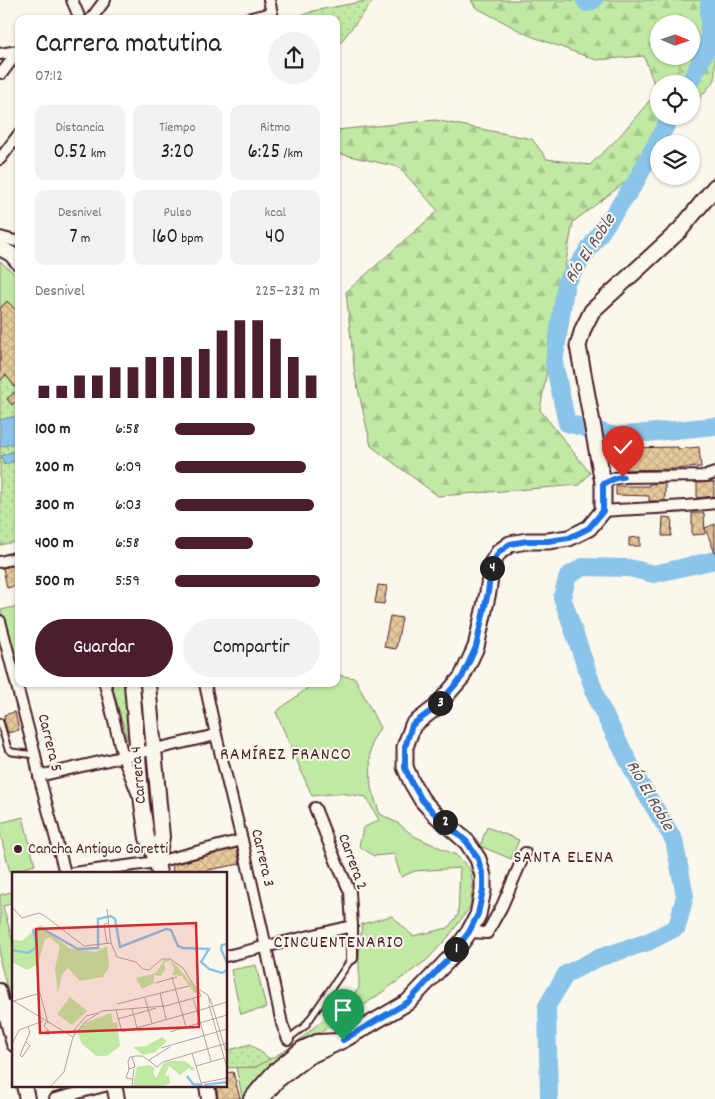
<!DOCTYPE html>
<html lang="es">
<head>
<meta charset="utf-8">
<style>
  :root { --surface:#fff; --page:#f2f2f2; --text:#222; --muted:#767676; --accent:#4a1f2b }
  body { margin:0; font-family:Dekko,sans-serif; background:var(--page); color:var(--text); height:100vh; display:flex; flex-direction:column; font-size:19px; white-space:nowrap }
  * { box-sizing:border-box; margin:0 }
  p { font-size:16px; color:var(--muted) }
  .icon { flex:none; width:28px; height:28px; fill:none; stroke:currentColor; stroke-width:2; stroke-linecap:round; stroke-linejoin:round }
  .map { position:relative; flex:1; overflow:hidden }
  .sheet { position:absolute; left:15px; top:15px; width:325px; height:672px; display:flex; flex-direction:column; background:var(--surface); border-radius:10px; box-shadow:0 1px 4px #0004 }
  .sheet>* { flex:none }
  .needle { width:32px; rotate:92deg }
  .tools { position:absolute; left:650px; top:15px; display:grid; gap:10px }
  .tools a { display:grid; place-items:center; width:50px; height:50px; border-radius:50%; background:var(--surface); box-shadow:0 1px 4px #0004; font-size:25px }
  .pin { position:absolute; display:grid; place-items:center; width:42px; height:42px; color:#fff; margin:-51px -21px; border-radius:50% 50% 50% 0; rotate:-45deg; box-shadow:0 0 5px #0007 }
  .pin .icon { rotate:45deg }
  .km { position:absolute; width:25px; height:25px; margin:-12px; border-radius:50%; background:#222; color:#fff; font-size:14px; line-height:25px; text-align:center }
  .round { display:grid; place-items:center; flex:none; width:52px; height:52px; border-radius:26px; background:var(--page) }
  .headline { display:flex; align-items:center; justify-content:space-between; height:85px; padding:0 20px }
  h1 { font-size:28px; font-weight:600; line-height:38px }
  .metrics { display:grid; grid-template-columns:repeat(3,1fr); gap:8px; height:85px; padding:5px 20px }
  .metrics div { display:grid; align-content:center; border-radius:10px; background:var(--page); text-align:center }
  .metrics b { font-size:21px; font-weight:600 }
  .metrics small { font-size:14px; font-weight:400 }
  .metrics p { font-size:14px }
  .chart { height:140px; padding:10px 20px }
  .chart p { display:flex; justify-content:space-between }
  .chart svg { width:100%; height:90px; margin-top:5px; stroke:var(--accent); stroke-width:6 }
  .action { display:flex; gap:10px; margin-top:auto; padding:10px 20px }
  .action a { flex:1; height:58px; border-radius:30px; background:var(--accent); color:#fff; font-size:20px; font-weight:600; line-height:58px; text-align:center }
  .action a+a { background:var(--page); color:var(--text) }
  ul { padding:0 20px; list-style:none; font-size:16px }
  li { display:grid; grid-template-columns:80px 60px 1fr; align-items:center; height:38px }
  li i { height:12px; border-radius:6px; background:var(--accent) }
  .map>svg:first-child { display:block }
</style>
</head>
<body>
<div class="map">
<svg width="715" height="1099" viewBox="0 0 715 1099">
  <defs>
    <pattern id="forest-firs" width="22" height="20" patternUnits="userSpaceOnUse" patternTransform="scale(1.25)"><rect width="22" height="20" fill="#c0e9a4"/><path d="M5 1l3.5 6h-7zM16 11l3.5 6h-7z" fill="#a6c78d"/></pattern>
    <pattern id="park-dots" width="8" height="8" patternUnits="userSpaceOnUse" patternTransform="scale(1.25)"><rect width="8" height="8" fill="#c0e9a4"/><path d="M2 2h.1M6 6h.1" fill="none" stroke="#a6c78d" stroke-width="1.8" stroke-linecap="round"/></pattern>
    <pattern id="building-cross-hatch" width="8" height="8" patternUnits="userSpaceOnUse" patternTransform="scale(1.25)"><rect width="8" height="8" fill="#e6c99a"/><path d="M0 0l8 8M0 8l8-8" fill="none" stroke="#c7ac85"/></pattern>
  </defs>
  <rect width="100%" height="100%" fill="#fbf7ec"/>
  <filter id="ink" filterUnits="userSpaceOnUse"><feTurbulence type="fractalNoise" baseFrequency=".02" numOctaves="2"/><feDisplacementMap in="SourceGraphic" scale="10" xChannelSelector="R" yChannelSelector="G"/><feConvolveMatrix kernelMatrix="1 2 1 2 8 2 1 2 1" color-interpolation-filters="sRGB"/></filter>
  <g filter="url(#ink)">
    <g fill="#c0e9a4" stroke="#858468">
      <polygon points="0,261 19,278 19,361 0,370"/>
      <polygon points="19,606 19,659 13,660 1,610"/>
      <polygon points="336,675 355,678 380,728 372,741 370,754 371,788 380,814 399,824 414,836 456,855 470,869 473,885 470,907 449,936 427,960 367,1003 302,1044 246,1099 235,1099 240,1098 242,1096 236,1067 256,1067 291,1047 359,989 359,956 362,924 392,916 413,936 448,928 458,915 460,868 415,871 401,877 394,854 374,856 359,846 363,828 379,820 366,797 341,793 312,796 276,712 313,684 336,684"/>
      <polygon points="23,817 35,865 10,872 0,833 0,823"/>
      <polygon points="487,827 519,840 511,859 480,846"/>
      <polygon points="14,891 14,903 3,906 14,946 14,999 10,1000 0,961 0,895"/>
      <polygon points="256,965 266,1008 241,1014 231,970"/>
    </g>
    <path fill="url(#forest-firs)" stroke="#858468" fill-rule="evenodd" d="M471,0H715V80L691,108V84H659V116H684L661,144H659V146L632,177L573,222L540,410L590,473L580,485L438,496L371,446L355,376L346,292L438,211L399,167L336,153V130L435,120L532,139L547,159L590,165L617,139L657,92L644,56L596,60L528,35L475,7ZM659,24H691V56H659Z"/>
    <g fill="url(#park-dots)" stroke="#858468">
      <polygon points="371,0 374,0 336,48 336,19 292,19 313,11"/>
      <polygon points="19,361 19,541 0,545 0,370"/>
      <polygon points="112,684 127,684 132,740 127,740"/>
      <polygon points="250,1044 270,1059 256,1067 226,1068 226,1051"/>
    </g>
    <g fill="#8ac5e9" stroke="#70839d">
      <polygon points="16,416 19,427 19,442 0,447 0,420"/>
      <polygon points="19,449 19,459 4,465 1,456"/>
    </g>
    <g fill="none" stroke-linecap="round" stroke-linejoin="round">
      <g stroke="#8ac5e9" stroke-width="18">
        <polyline points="585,0 587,3 594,0"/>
        <polyline points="689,84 709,45 709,0"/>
        <polyline points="671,116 635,183 566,282 554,363 567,423 616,436 715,426"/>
        <polyline points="549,1099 547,1006 566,974 598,958 648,942 677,927 685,896 674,840 640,784 598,702 562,597 568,576 583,567 629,568 654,574 715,560"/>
      </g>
    </g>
    <g fill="url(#building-cross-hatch)" stroke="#4a1f2b">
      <polygon points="7,301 19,313 19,399 12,405 7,399 17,390 6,375 0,381 0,308"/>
      <polygon points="678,447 678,449 699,447 701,467 673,469 622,470 622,461 613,463 611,453 621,451 621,448"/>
      <polygon points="710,482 714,482 714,496 697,498 697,483"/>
      <polygon points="665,483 665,501 649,501 649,496 616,495 616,486 649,486 649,484"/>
      <polygon points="692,513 704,513 705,534 692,535"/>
      <polygon points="663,517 672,518 671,536 662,536"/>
      <polygon points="715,524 715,553 705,528"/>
      <polygon points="640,537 640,546 629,546 629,538"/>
      <polygon points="19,564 19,585 7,588 3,568"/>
      <polygon points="378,585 387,586 384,604 375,603"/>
      <polygon points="390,616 402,618 396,649 384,647"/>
      <polygon points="15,712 19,730 8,733 4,720 5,720 4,715"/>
      <polygon points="237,848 240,864 192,873 173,873 172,865"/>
      <polygon points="233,1072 240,1098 235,1099 218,1099 216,1085 226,1085 226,1073"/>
    </g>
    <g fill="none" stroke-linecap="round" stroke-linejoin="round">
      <defs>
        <g id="service">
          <polyline points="0,722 8,749 12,752 35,755"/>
          <polyline points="288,1039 305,1026 352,958"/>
        </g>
        <g id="minor">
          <polyline points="72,0 80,19"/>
          <polyline points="91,19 105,0"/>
          <polyline points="247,19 272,13 269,0"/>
          <polyline points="0,54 18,51"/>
          <polyline points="0,72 2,73 19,50"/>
          <polyline points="0,159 19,134"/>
          <polyline points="0,237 19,242"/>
          <polyline points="603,483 615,478 623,477 706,476 715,473"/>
          <path d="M603,511C640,508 678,508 715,503"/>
          <polyline points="0,562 19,557"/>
          <polyline points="0,621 35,755 39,776 65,873"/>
          <polyline points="105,684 123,757 138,795"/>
          <polyline points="205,684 216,735 242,840 266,947 282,1024 288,1039"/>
          <polyline points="39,776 216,735"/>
          <polyline points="315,808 336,861 350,892 352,926 352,958"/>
          <polyline points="73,873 157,862 242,840"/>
          <polyline points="469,932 487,933 502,906 525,853"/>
          <polyline points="226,956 352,926"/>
          <polyline points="0,989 5,1010"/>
          <polyline points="55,1099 108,1085"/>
        </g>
        <g id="secondary">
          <polyline points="0,248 11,254 19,263"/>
          <polyline points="132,684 142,804 147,838 157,862 159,873"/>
          <polyline points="148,684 162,837 157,862"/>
          <polyline points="14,1008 5,1010 14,1044"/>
          <polyline points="24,1085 27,1099"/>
          <polyline points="114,1085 117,1099"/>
          <polyline points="207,1085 209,1099"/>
          <polyline points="251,1099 265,1082 276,1070 302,1049 317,1042 339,1041"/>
        </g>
        <polyline id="primary" points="261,1099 277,1080 307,1057 343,1040 408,1002 451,957 469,932 478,915 483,890 483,876 478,859 467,842 434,813 422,800 412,783 405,767 405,747 413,725 435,708 462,677 476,647 488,592 492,563 499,552 510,544 527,541 548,541 569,538 589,528 603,511 603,483 578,346 583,329 592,311 680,230 715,187"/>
      </defs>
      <use href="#service" stroke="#4a1f2b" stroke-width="9"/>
      <use href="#minor" stroke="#4a1f2b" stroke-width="14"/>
      <use href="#secondary" stroke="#4a1f2b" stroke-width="18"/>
      <use href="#primary" stroke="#4a1f2b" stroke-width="19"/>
      <use href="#service" stroke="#fbf7ec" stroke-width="5"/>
      <use href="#minor" stroke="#fbf7ec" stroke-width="10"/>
      <use href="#secondary" stroke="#fbf7ec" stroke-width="14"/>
      <use href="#primary" stroke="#fbf7ec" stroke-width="15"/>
    </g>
  </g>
  <g fill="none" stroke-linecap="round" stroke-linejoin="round" filter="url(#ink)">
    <defs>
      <polyline id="route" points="343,1040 408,1002 450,957 469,932 478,914 483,890 483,876 478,859 467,842 434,813 422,800 412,783 405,768 405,747 412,725 435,708 462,677 476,647 488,592 492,563 499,552 510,544 527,541 548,541 569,538 589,528 603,511 603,484 616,478 623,477"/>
    </defs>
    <use href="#route" stroke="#fff" stroke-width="10"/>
    <use href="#route" stroke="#1a73e8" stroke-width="6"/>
  </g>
  <circle fill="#4a1f2b" stroke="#fbf7ec" stroke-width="2" cx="18" cy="849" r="5"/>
  <g text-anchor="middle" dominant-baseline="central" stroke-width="4" stroke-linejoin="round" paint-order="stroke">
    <g font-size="16" fill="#4a1f2b" stroke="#fbf7ec">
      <text transform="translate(49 743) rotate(76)">Carrera 5</text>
      <text transform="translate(139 775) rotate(-95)">Carrera 4</text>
      <text transform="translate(262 858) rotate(77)">Carrera 3</text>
      <text transform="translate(352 862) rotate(70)">Carrera 2</text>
    </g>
    <g font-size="16" fill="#4a1f2b" stroke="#fbf7ec" text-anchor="start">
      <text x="28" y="849">Cancha Antiguo Goretti</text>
    </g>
    <g font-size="18" font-style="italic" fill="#5d5164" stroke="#fbf7ec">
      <text transform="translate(591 249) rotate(-57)">Río El Roble</text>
      <text transform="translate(649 796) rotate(60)">Río El Roble</text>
    </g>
    <g font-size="18" letter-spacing="1" fill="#4a1f2b" stroke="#fbf7ec">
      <text x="286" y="755">RAMÍREZ FRANCO</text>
      <text x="564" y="858">SANTA ELENA</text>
      <text x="339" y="943">CINCUENTENARIO</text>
    </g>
  </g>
  <g transform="translate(12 872)">
    <rect width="215" height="215" fill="#fbf7ec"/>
    <path d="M152,88H157L165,94L187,120L182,121L170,104L160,103L162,96L158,89L152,90L153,98L149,104L142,103V111L130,117L124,106L144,101ZM73,151L82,158L70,172L65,160Z" fill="#c0e9a4"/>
    <path d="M28,53L57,76L84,80L95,74L97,95L91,105L68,109L56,96L50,102L46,121L43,97L48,74L38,65L33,67L26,92L15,98L0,90V67L10,69ZM150,165L155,169L143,180L131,183L121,175L134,174ZM157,189H173L183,197L180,199L177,196L168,203L157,194L153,204L157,203L158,211L152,214H121L125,195L137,193L143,196L141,201L144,206L151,192Z" fill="#c0e9a4"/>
    <path d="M58,125L75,139L60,153L45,142Z" fill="#c0e9a4"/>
    <path d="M99,141L101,151L105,150L108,174L95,184H84L70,172L82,158L73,151Z" fill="#c0e9a4"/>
    <path fill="none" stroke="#8ac5e9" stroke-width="2.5" d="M215,72L210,73L209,77L215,91M0,78L16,81L25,75L21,58L31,57L66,77L86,76V47L99,44L103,47L108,75L154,57L159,58L166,74L171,76L197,77L189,90L197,97L210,101L215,98M175,204L181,212L189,213M192,213L215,210"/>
    <path fill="none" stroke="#b4a19f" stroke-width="1" d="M0,35L10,46L27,41L33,44L72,74L99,71L105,85L124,90L131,97L137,98L150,87H158L171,96L183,115L196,123L198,132M95,37L99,71M95,71L92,52L97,51M160,105L167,130M143,111L165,105M148,121L154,147M133,126L140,151M181,126L185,139L215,130M198,126L215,183M0,128L61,165M2,129L28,121L36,151M167,130L174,155L215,143M105,132L177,114M197,133L215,196M150,135L189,124L186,118M120,137L125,156M104,138L110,160L185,139L199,189M106,147L144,136M34,150L32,154L38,160L36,163L35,158M158,160L174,155M62,163L63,157L74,144L86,141M14,170L18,174L10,185L8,183L18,160L16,155M0,172L7,158L31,149M149,176L215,157M180,181L190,214M120,185L123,195L117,197L116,189L118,185H120L123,184H131L145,195L151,190L215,171M137,188L158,175M184,194L212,186M117,197L114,206L120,207M189,211L215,206M39,214L52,200L61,165L73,150L90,139L152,134M120,214L122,197"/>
    <path fill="#d62828" fill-opacity="0.15" stroke="#d62828" stroke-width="2.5" d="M184,51L187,155L28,161L24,57Z"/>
    <rect width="215" height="215" fill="none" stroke="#4a1f2b" stroke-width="2.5"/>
  </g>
</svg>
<div class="tools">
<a><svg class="needle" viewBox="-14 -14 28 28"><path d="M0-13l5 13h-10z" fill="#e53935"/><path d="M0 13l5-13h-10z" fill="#767676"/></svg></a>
<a><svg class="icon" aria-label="locate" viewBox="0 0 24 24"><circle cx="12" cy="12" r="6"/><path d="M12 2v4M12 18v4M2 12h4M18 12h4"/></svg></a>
<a><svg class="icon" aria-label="layers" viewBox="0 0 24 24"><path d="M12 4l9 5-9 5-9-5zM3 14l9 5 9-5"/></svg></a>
</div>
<div class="pin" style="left:343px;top:1040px;background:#1e9e55"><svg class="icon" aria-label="arrive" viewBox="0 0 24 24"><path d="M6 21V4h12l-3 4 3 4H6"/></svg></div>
<div class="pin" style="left:623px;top:477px;background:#d93025"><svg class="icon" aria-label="check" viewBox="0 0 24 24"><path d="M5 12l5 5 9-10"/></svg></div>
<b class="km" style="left:456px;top:949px">1</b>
<b class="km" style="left:445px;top:822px">2</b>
<b class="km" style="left:440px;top:703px">3</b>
<b class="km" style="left:492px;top:568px">4</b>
<section class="sheet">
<div class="headline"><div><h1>Carrera matutina</h1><p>07:12</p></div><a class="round"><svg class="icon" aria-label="share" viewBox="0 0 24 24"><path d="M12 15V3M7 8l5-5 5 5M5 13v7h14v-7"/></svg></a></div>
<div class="metrics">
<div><p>Distancia</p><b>0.52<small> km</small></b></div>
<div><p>Tiempo</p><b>3:20</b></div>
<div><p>Ritmo</p><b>6:25<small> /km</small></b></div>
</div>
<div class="metrics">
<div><p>Desnivel</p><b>7<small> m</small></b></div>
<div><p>Pulso</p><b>160<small> bpm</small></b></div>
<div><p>kcal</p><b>40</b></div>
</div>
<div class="chart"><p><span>Desnivel</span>225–232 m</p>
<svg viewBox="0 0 160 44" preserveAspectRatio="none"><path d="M5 44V38M15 44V38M25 44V33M35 44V33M45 44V29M55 44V29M65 44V24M75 44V24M85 44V24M95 44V20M105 44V11M115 44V6M125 44V6M135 44V15M145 44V24M155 44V33"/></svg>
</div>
<ul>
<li><b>100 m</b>6:58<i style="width:55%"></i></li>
<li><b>200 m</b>6:09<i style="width:90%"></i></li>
<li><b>300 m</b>6:03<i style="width:96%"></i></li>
<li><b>400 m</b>6:58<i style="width:54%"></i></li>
<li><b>500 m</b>5:59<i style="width:100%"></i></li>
</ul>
<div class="action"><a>Guardar</a><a>Compartir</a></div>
</section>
</div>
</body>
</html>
